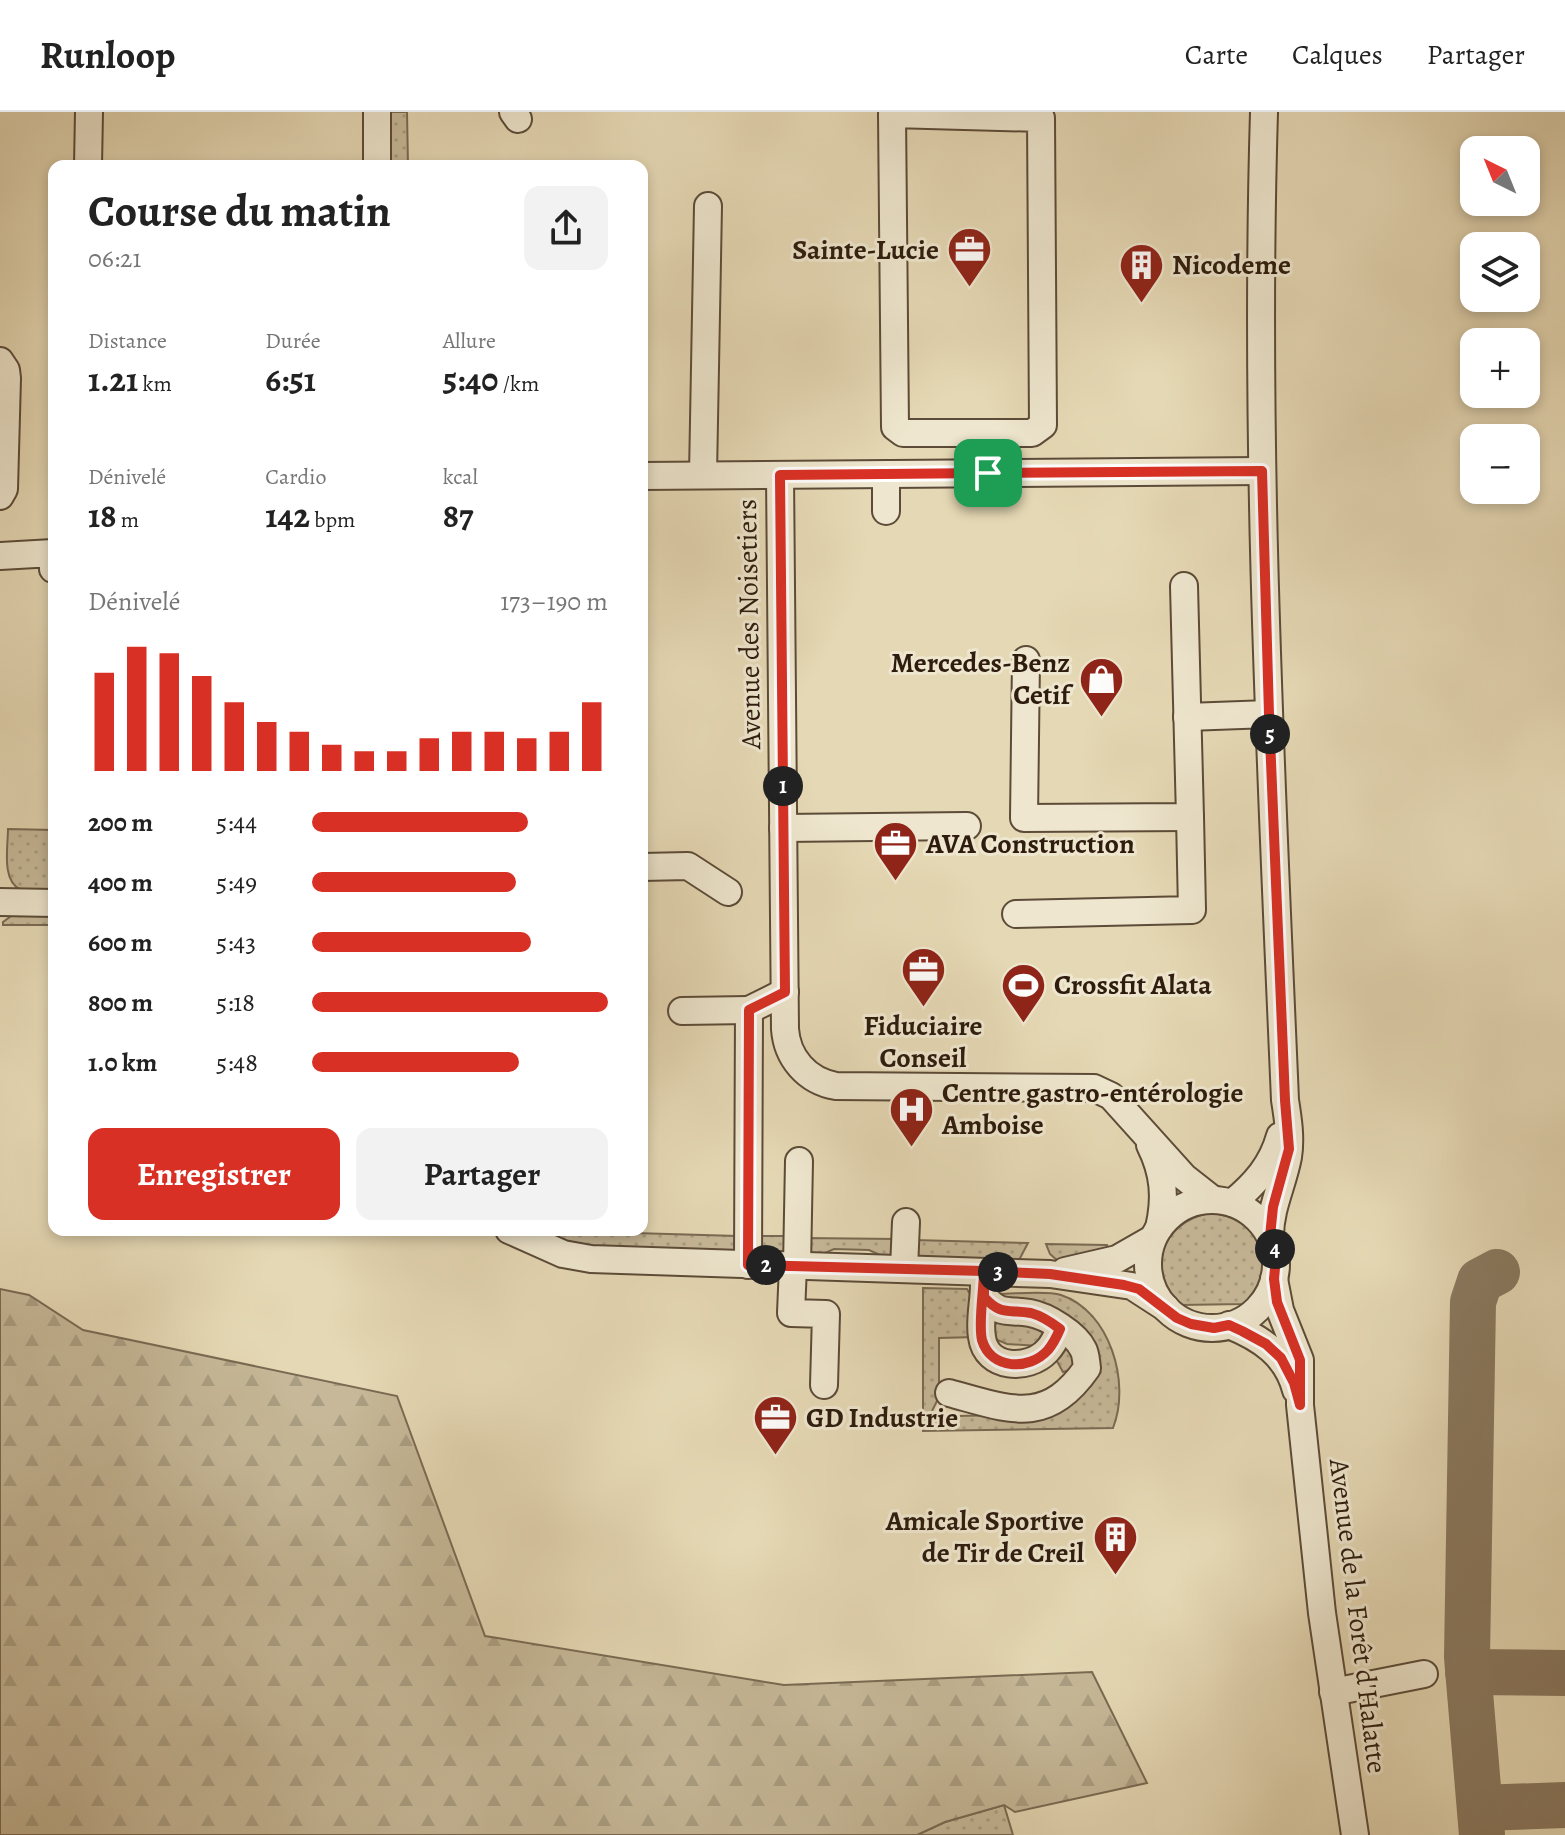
<!DOCTYPE html>
<html lang="fr">
<head>
<meta charset="utf-8">
<style>
  :root { --surface:#fff; --page:#f2f2f2; --text:#222; --muted:#767676; --line:#e0e0e0; --accent:#d93025 }
  body { margin:0; font-family:Alegreya,serif; background:var(--page); color:var(--text); height:100vh; display:flex; flex-direction:column; font-size:30px; white-space:nowrap }
  * { box-sizing:border-box; margin:0 }
  p { font-size:26px; color:var(--muted) }
  .icon { flex:none; width:44px; height:44px; fill:none; stroke:currentColor; stroke-width:2; stroke-linecap:round; stroke-linejoin:round }
  .map { position:relative; flex:1; overflow:hidden }
  .sheet { position:absolute; left:48px; top:48px; width:600px; height:1076px; display:flex; flex-direction:column; background:var(--surface); border-radius:16px; box-shadow:0 4px 12px #0003 }
  .sheet>* { flex:none }
  .needle { width:52px; rotate:317deg }
  .buttons { position:absolute; left:1460px; top:24px; display:grid; gap:16px }
  .buttons a { display:grid; place-items:center; width:80px; height:80px; border-radius:16px; background:var(--surface); box-shadow:0 4px 12px #0003; font-size:40px }
  .pin { position:absolute; display:grid; place-items:center; width:68px; height:68px; color:#fff; margin:-34px; border-radius:16px; box-shadow:0 4px 12px #0006 }
  .km { position:absolute; width:40px; height:40px; margin:-20px; border-radius:50%; background:#222; color:#fff; font-size:22px; line-height:40px; text-align:center }
  .round { display:grid; place-items:center; flex:none; width:84px; height:84px; border-radius:16px; background:var(--page) }
  .summary { display:flex; align-items:center; justify-content:space-between; height:136px; padding:0 40px }
  h1 { font-size:44px; font-weight:600; line-height:60px }
  .figures { display:grid; grid-template-columns:repeat(3,1fr); gap:12px; height:136px; padding:8px 40px }
  .figures div { display:grid; align-content:center }
  .figures b { font-size:34px; font-weight:600 }
  .figures small { font-size:22px; font-weight:400 }
  .figures p { font-size:22px }
  .chart { height:224px; padding:16px 40px }
  .chart p { display:flex; justify-content:space-between }
  .chart svg { width:100%; height:144px; margin-top:8px; stroke:var(--accent); stroke-width:6 }
  .primary-button { display:flex; gap:16px; margin-top:auto; padding:16px 40px }
  .primary-button a { flex:1; height:92px; border-radius:16px; background:var(--accent); color:#fff; font-size:32px; font-weight:600; line-height:92px; text-align:center }
  .primary-button a+a { background:var(--page); color:var(--text) }
  ul { padding:0 40px; list-style:none; font-size:26px }
  li { display:grid; grid-template-columns:128px 96px 1fr; align-items:center; height:60px }
  li i { height:20px; border-radius:10px; background:var(--accent) }
  header { display:flex; align-items:center; gap:48px; box-sizing:border-box; height:112px; padding:0 40px; background:var(--surface); border-bottom:2px solid var(--line) }
  header strong { font-size:38px }
  nav { display:flex; gap:44px; margin-inline-start:auto; font-size:28px }
  .map>svg:first-child { display:block }
</style>
</head>
<body>
<header>
<strong>Runloop</strong>
<nav><a>Carte</a><a>Calques</a><a>Partager</a></nav>
</header>
<div class="map">
<svg width="1565" height="1723" viewBox="0 0 1565 1723">
  <defs>
    <pattern id="grass-dots" width="8" height="8" patternUnits="userSpaceOnUse" patternTransform="scale(2)"><rect width="8" height="8" fill="#c6b898"/><path d="M2 2h.1M6 6h.1" fill="none" stroke="#aa9e82" stroke-width="1.8" stroke-linecap="round"/></pattern>
    <pattern id="forest-firs" width="22" height="20" patternUnits="userSpaceOnUse" patternTransform="scale(2)"><rect width="22" height="20" fill="#c6b898"/><path d="M5 1l3.5 6h-7zM16 11l3.5 6h-7z" fill="#aa9e82"/></pattern>
  </defs>
  <rect width="100%" height="100%" fill="#e5d8b4"/>
  <filter id="stains"><feTurbulence type="fractalNoise" baseFrequency=".0025" numOctaves="4"/><feColorMatrix values="0 0 0 0 .2 0 0 0 0 .09 0 0 0 0 .02 0 0 0 .5 -.17"/></filter>
  <radialGradient id="worn" r=".72"><stop offset=".6" stop-color="#630" stop-opacity="0"/><stop offset="1" stop-color="#630" stop-opacity=".3"/></radialGradient>
  <g fill="url(#grass-dots)" stroke="#7a6a53" stroke-width="2">
    <polygon points="386,0 407,0 408,54 386,54"/>
    <path d="M8,717L54,718V781C44,780 30,781 21,778C1,769 8,735 8,717Z"/>
    <polygon points="18,799 54,799 54,813 3,813 3,810"/>
    <path d="M1209,1101C1260,1104 1281,1154 1244,1192L1180,1193C1146,1158 1161,1111 1209,1101Z"/>
    <polygon points="530,1118 737,1124 737,1135 732,1140 583,1135"/>
    <polygon points="759,1124 792,1124 788,1142 763,1140"/>
    <polygon points="804,1126 897,1127 897,1135 889,1147 869,1138 834,1137 816,1145 807,1141"/>
    <polygon points="913,1128 1028,1131 1018,1150 923,1148 918,1144"/>
    <polygon points="1046,1132 1107,1133 1111,1142 1059,1150 1050,1142"/>
    <path d="M923,1176L967,1177L973,1187L976,1225L939,1226V1285L928,1307L931,1313L956,1304L1004,1303L1062,1295L1086,1224C1055,1188 1048,1193 1003,1190L998,1182C1015,1182 1046,1178 1061,1183C1110,1199 1131,1271 1113,1316L923,1319Z"/>
    <polygon points="1001,1208 1048,1217 1039,1234 1007,1232 988,1224 989,1217"/>
    <polygon points="1066,1231 1078,1248 1070,1258 1063,1260 1054,1244"/>
    <polygon points="1004,1693 1013,1723 917,1723 945,1710"/>
  </g>
  <polygon fill="url(#forest-firs)" stroke="#7a6a53" stroke-width="2" points="0,1177 29,1183 83,1218 397,1284 485,1524 784,1573 1092,1560 1147,1671 1015,1700 1004,1693 945,1710 917,1723 0,1723"/>
  <g fill="none" stroke-linecap="round" stroke-linejoin="round">
    <g stroke="#8a7a61" stroke-width="46">
      <polyline points="1468,1560 1565,1561"/>
      <polyline points="1480,1696 1565,1693"/>
      <polyline points="1482,1723 1467,1545 1473,1190 1480,1169 1497,1160"/>
    </g>
    <defs>
      <g id="minor">
        <polyline points="377,0 377,54"/>
        <polyline points="513,0 518,7"/>
        <path d="M1264,0C1254,330 1271,659 1285,988C1288,1007 1291,1026 1288,1045C1283,1072 1270,1096 1270,1124"/>
        <polygon points="892,2 1041,6 1043,313 1032,321 903,321 895,315"/>
        <polyline points="88,54 89,0"/>
        <polyline points="0,249 6,258 7,266 4,377 0,384"/>
        <polyline points="886,362 886,399"/>
        <polyline points="703,363 708,94"/>
        <path d="M780,363L785,917C787,946 807,969 836,974L1094,976L1111,984L1184,1065L1212,1087"/>
        <polyline points="642,364 1262,359"/>
        <polyline points="0,444 53,441 53,457"/>
        <polyline points="1026,548 1024,706 1190,705 1184,474"/>
        <polyline points="1187,605 1269,602"/>
        <polyline points="783,716 967,714"/>
        <polyline points="642,755 688,754 728,780"/>
        <polyline points="0,790 54,791"/>
        <polyline points="1016,802 1192,798 1190,705"/>
        <polyline points="682,899 749,898"/>
        <path d="M1150,1033C1164,1061 1166,1086 1159,1116"/>
        <circle cx="1212" cy="1152" r="64"/>
        <path d="M1232,1091C1255,1072 1272,1053 1280,1024"/>
        <polyline points="509,1118 563,1142 591,1147 1050,1162 1132,1174 1166,1196"/>
        <polyline points="748,1153 749,898 785,880"/>
        <polyline points="793,1154 791,1201 826,1202 824,1273"/>
        <polyline points="797,1154 799,1049"/>
        <polyline points="904,1157 906,1110"/>
        <polyline points="1065,1159 1117,1147 1152,1127"/>
        <polyline points="1274,1167 1280,1198 1300,1248 1300,1293 1322,1501 1355,1723"/>
        <path d="M984,1173C984,1190 979,1209 982,1225C986,1257 1028,1259 1047,1239C1053,1233 1057,1224 1060,1217"/>
        <path d="M1229,1213C1261,1226 1287,1243 1296,1278"/>
        <path d="M949,1281C1009,1297 1046,1315 1087,1256C1086,1249 1086,1242 1083,1237C1076,1222 1047,1204 1030,1201C1007,1197 1001,1204 984,1185"/>
        <polyline points="1333,1580 1424,1562"/>
      </g>
    </defs>
    <use href="#minor" stroke="#5c4b38" stroke-width="30"/>
    <use href="#minor" stroke="#eee6ce" stroke-width="26"/>
  </g>
  <g fill="none" stroke-linecap="round" stroke-linejoin="round">
    <defs>
      <path id="route" d="M988,361L780,363L785,880L749,898L748,1153L984,1159C984,1178 978,1211 982,1228C991,1258 1029,1259 1048,1238C1053,1232 1057,1224 1060,1217C1051,1210 1042,1204 1031,1201C1008,1197 1001,1204 984,1185V1159L1050,1162L1124,1173L1139,1177L1177,1206L1191,1212L1214,1216L1229,1213L1242,1219L1266,1232L1281,1246L1294,1271L1300,1293V1248L1277,1190L1274,1167L1276,1145L1270,1124L1273,1095L1289,1037L1285,988L1269,602L1262,359L988,361"/>
    </defs>
    <use href="#route" stroke="#fff" stroke-width="16"/>
    <use href="#route" stroke="#d93025" stroke-width="10"/>
  </g>
  <defs>
    <symbol id="office-pin" viewBox="-11 -11 22 30"><path d="M0 17L-7.5 6A9.5 9.5 0 1 1 7.5 6Z" fill="#8f2418" stroke="#eee6ce"/><path d="M-6-3h4V-5.5h4V-3h4V5H-6ZM-1-4.5V-3h2v-1.5ZM-6 0V1H6V0Z" fill="#fff"/></symbol>
    <symbol id="building-pin" viewBox="-11 -11 22 30"><path d="M0 17L-7.5 6A9.5 9.5 0 1 1 7.5 6Z" fill="#8f2418" stroke="#eee6ce"/><path d="M-4-6H4V6H1V3H-1V6H-4ZM-2.5-4.3h1.7v1.8h-1.7ZM.8-4.3h1.7v1.8H.8ZM-2.5-1h1.7V.8h-1.7ZM.8-1h1.7V.8H.8Z" fill="#fff"/></symbol>
    <symbol id="shop-pin" viewBox="-11 -11 22 30"><path d="M0 17L-7.5 6A9.5 9.5 0 1 1 7.5 6Z" fill="#8f2418" stroke="#eee6ce"/><path d="M-5-2.5h2.3a2.7 3.5 0 0 1 5.4 0H5L5.5 6h-11ZM-1.5-2.5h3a1.5 2.3 0 0 0-3 0Z" fill="#fff"/></symbol>
    <symbol id="stadium-pin" viewBox="-11 -11 22 30"><path d="M0 17L-7.5 6A9.5 9.5 0 1 1 7.5 6Z" fill="#8f2418" stroke="#eee6ce"/><path d="M0-5a6.5 5 0 1 0 0 10a6.5 5 0 1 0 0-10ZM-3.5-1.8h7v3.6h-7Z" fill="#fff"/></symbol>
    <symbol id="hospital-pin" viewBox="-11 -11 22 30"><path d="M0 17L-7.5 6A9.5 9.5 0 1 1 7.5 6Z" fill="#8f2418" stroke="#eee6ce"/><path d="M-5-5h3v3.5h4V-5h3V5h-3V1.5h-4V5h-3Z" fill="#fff"/></symbol>
  </defs>
  <g fill-rule="evenodd">
    <use href="#office-pin" x="944" y="112" width="51" height="69"/>
    <use href="#building-pin" x="1116" y="128" width="51" height="69"/>
    <use href="#shop-pin" x="1076" y="542" width="51" height="69"/>
    <use href="#office-pin" x="870" y="706" width="51" height="69"/>
    <use href="#office-pin" x="898" y="832" width="51" height="69"/>
    <use href="#stadium-pin" x="998" y="848" width="51" height="69"/>
    <use href="#hospital-pin" x="886" y="972" width="51" height="69"/>
    <use href="#office-pin" x="750" y="1280" width="51" height="69"/>
    <use href="#building-pin" x="1090" y="1400" width="51" height="69"/>
  </g>
  <g text-anchor="middle" dominant-baseline="central" stroke-width="6" stroke-linejoin="round" paint-order="stroke">
    <g font-size="28" font-weight="bold" fill="#2e1c0e" stroke="#eee6ce" text-anchor="start">
      <text x="939" y="138" text-anchor="end">Sainte-Lucie</text>
      <text x="1172" y="153">Nicodeme</text>
      <text x="1070" y="551" text-anchor="end">Mercedes-Benz<tspan x="1070" dy="32">Cetif</tspan></text>
      <text x="926" y="732">AVA Construction</text>
      <text x="1054" y="873">Crossfit Alata</text>
      <text x="923" y="914" text-anchor="middle">Fiduciaire<tspan x="923" dy="32">Conseil</tspan></text>
      <text x="942" y="981">Centre gastro-entérologie<tspan x="942" dy="32">Amboise</tspan></text>
      <text x="806" y="1306">GD Industrie</text>
      <text x="1084" y="1409" text-anchor="end">Amicale Sportive<tspan x="1084" dy="32">de Tir de Creil</tspan></text>
    </g>
    <g font-size="28" fill="#2e1c0e" stroke="#eee6ce">
      <text transform="translate(749 512) rotate(-91)">Avenue des Noisetiers</text>
      <text transform="translate(1358 1504) rotate(83)">Avenue de la Forêt d'Halatte</text>
    </g>
  </g>
  <rect width="100%" height="100%" filter="url(#stains)"/>
  <rect width="100%" height="100%" fill="url(#worn)"/>
</svg>
<div class="buttons">
<a><svg class="needle" viewBox="-14 -14 28 28"><path d="M0-13l5 13h-10z" fill="#e53935"/><path d="M0 13l5-13h-10z" fill="#767676"/></svg></a>
<a><svg class="icon" aria-label="layers" viewBox="0 0 24 24"><path d="M12 4l9 5-9 5-9-5zM3 14l9 5 9-5"/></svg></a>
<a>+</a>
<a>−</a>
</div>
<div class="pin" style="left:988px;top:361px;background:#1e9e55"><svg class="icon" aria-label="arrive" viewBox="0 0 24 24"><path d="M6 21V4h12l-3 4 3 4H6"/></svg></div>
<b class="km" style="left:783px;top:674px">1</b>
<b class="km" style="left:766px;top:1153px">2</b>
<b class="km" style="left:998px;top:1160px">3</b>
<b class="km" style="left:1275px;top:1137px">4</b>
<b class="km" style="left:1270px;top:622px">5</b>
<section class="sheet">
<div class="summary"><div><h1>Course du matin</h1><p>06:21</p></div><a class="round"><svg class="icon" aria-label="share" viewBox="0 0 24 24"><path d="M12 15V3M7 8l5-5 5 5M5 13v7h14v-7"/></svg></a></div>
<div class="figures">
<div><p>Distance</p><b>1.21<small> km</small></b></div>
<div><p>Durée</p><b>6:51</b></div>
<div><p>Allure</p><b>5:40<small> /km</small></b></div>
</div>
<div class="figures">
<div><p>Dénivelé</p><b>18<small> m</small></b></div>
<div><p>Cardio</p><b>142<small> bpm</small></b></div>
<div><p>kcal</p><b>87</b></div>
</div>
<div class="chart"><p><span>Dénivelé</span>173–190 m</p>
<svg viewBox="0 0 160 44" preserveAspectRatio="none"><path d="M5 44V14M15 44V6M25 44V8M35 44V15M45 44V23M55 44V29M65 44V32M75 44V36M85 44V38M95 44V38M105 44V34M115 44V32M125 44V32M135 44V34M145 44V32M155 44V23"/></svg>
</div>
<ul>
<li><b>200 m</b>5:44<i style="width:73%"></i></li>
<li><b>400 m</b>5:49<i style="width:69%"></i></li>
<li><b>600 m</b>5:43<i style="width:74%"></i></li>
<li><b>800 m</b>5:18<i style="width:100%"></i></li>
<li><b>1.0 km</b>5:48<i style="width:70%"></i></li>
</ul>
<div class="primary-button"><a>Enregistrer</a><a>Partager</a></div>
</section>
</div>
</body>
</html>
